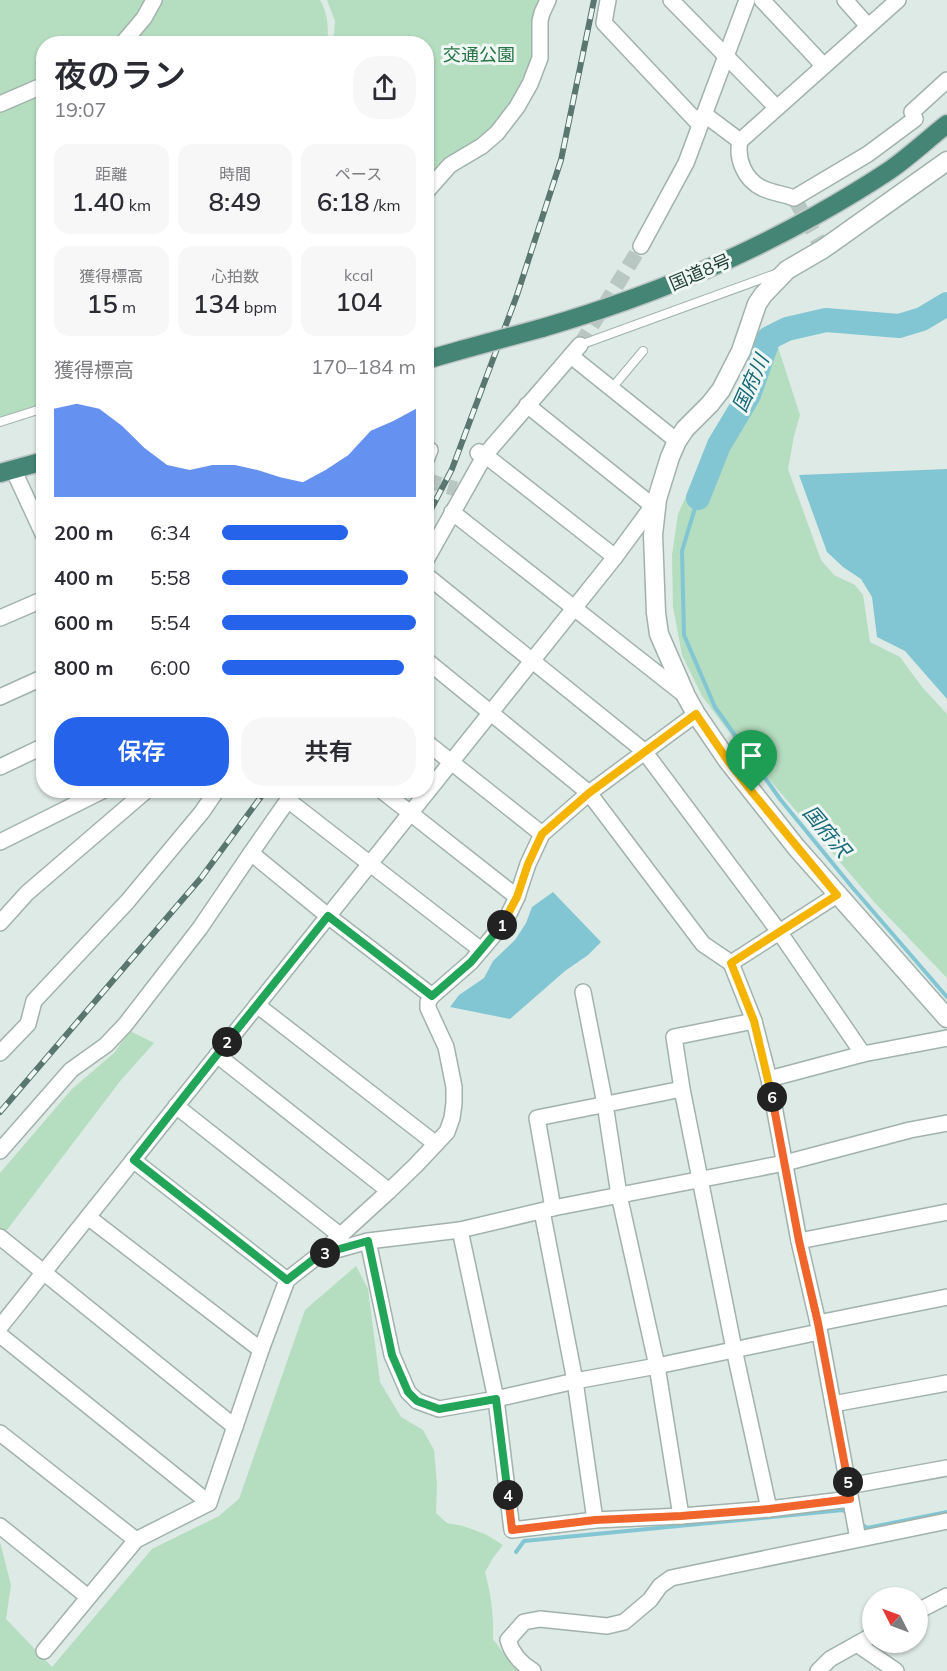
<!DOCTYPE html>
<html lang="ja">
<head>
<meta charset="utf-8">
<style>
  :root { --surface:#fff; --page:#f7f7f7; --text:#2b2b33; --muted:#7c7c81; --accent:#2563eb }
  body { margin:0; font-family:Mulish,"Noto Sans JP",sans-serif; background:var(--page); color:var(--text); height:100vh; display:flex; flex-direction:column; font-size:22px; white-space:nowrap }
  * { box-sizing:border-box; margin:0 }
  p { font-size:20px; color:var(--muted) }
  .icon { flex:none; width:33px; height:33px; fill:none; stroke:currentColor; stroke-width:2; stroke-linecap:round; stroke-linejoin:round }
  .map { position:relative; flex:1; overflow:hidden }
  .drawer { position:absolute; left:36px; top:36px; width:398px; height:762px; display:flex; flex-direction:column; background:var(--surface); border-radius:24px; box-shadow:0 2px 4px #0004 }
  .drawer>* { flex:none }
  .needle { width:39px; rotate:312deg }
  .fabs { position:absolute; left:862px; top:1587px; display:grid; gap:12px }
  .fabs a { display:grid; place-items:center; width:66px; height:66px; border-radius:50%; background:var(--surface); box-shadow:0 2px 4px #0004; font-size:30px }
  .pin { position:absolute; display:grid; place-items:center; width:51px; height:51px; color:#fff; margin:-62px -26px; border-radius:50% 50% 50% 0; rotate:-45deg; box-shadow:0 0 6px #0007 }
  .pin .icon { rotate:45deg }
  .km { position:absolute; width:30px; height:30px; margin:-15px; border-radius:50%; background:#222; color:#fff; font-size:16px; line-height:30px; text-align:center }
  .round { display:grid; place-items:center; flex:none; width:63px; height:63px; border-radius:24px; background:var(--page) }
  .headline { display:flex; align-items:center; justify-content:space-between; height:102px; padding:0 18px }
  h1 { font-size:33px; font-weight:600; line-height:45px }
  .figures { display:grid; grid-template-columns:repeat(3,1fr); gap:9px; height:102px; padding:6px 18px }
  .figures div { display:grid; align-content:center; border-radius:15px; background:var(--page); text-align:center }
  .figures b { font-size:26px; font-weight:600 }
  .figures small { font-size:16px; font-weight:400 }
  .figures p { font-size:16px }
  .chart { height:168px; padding:12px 18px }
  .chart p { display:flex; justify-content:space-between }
  .chart svg { width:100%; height:108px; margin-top:6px; fill:var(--accent); opacity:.7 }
  .primary-button { display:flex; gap:12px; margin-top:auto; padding:12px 18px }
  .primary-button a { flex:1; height:69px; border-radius:24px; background:var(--accent); color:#fff; font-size:24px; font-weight:600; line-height:69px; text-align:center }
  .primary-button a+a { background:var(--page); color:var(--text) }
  ul { padding:0 18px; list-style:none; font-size:20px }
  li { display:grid; grid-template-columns:96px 72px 1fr; align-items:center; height:45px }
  li i { height:15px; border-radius:8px; background:var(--accent) }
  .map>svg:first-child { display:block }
</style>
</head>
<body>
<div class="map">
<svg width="947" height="1671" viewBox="0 0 947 1671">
  <rect width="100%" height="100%" fill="#deeae5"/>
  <g fill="#b5ddc0">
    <path d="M0,0H320C328,14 329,28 327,43L44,44L43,409L0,423Z"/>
    <polygon points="327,0 542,0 535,58 513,101 491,131 477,141 462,148 448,157 426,183 426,44 333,43 335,21"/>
    <polygon points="778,347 800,415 794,436 788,469 821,560 834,575 855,585 863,595 870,642 900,657 922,687 947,714 947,978 876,904 732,736 702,696 682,655 673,607 672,555 678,514 695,477 725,428 738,397 760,358 770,351"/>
    <polygon points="130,1031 154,1043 121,1080 0,1239 0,1173 72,1089 114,1053"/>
    <path d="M356,1266L368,1289L380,1382L401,1417L423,1430L434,1450L437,1484L436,1513L447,1523L463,1526L485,1534L503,1545L493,1558L485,1572C491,1594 494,1616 493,1639L504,1654L522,1671H0V1542L11,1585L6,1619L52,1667L152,1549L219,1516L239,1499L305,1310Z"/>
  </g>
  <g fill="#83c6d3">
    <polygon points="947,469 947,699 905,651 877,637 872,597 861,579 843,567 827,552 799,475"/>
    <polygon points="553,892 601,942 588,955 565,971 510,1019 450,1007 459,995 484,978 493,961 515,940 526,923 532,907"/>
  </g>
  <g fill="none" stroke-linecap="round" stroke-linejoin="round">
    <g stroke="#83c6d3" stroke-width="4">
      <polyline points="698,498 682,551 684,635 715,707 780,799 852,887 947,997"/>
      <polyline points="860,1523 867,1528 947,1512"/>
      <polyline points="516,1552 524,1541 843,1510 849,1514"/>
    </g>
    <polyline stroke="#83c6d3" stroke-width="24" points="698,498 719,445 749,395 769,338 787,329 826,320 899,326 922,319 947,304"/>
    <g stroke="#b8c7c1" stroke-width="15" stroke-dasharray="15 8" stroke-linecap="butt">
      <polyline points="794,198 823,249"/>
      <polyline points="580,345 641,246"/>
      <polyline points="426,480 456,489"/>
    </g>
    <defs>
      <g id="service">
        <polyline points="580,345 778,273"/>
        <polyline points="612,388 643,351"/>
        <polyline points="0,422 44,408"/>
      </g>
      <g id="minor">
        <polyline points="608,0 604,23 700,125"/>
        <polyline points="671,0 777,108"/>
        <polyline points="762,0 824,66"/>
        <polyline points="845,0 868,26"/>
        <path d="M898,0L740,141C736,159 745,180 762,188C772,193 784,194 794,198L868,154L915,119L912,112L947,80"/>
        <polyline points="122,44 144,18 154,0"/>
        <polyline points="0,104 44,85"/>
        <polyline points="704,114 740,141"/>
        <polyline points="426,192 450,165 482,146 497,133 517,107 530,84 540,58 540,21 542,13 548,0"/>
        <polyline points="641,246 686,163 747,0"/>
        <polyline points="571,356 677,441"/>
        <polyline points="527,405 653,506"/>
        <polyline points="426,451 430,450 426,460"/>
        <polyline points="478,453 479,452 485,455 615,557"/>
        <polyline points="13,469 44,536"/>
        <polyline points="452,512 686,696"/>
        <polyline points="426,560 485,455 580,345"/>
        <polyline points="426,575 644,751 780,933 863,1054"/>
        <polyline points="0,618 44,599"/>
        <polyline points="426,660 589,793 703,944 731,963 754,1021 769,1079 799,1241 818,1323 858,1539"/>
        <polyline points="0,697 44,677"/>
        <polyline points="426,742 542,834"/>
        <polyline points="0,767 44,746"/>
        <polyline points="381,790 517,897"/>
        <polyline points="289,801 481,950"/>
        <polyline points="0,842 104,790"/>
        <polyline points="251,853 328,916 432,996"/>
        <polyline points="0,923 27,893 147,790"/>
        <polyline points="731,963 837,895"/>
        <polyline points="583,992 605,1104 619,1195 657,1366 681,1516"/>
        <polyline points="257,1005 436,1144"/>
        <polyline points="754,1021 674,1037 682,1089 734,1349 769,1509"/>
        <polyline points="0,1053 28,1024 34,1001 127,902 202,812 217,790"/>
        <polyline points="217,1055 389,1191"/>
        <polyline points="769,1079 863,1054 947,1038"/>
        <polyline points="176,1106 341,1236"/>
        <polyline points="0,1151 71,1070 106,1045 125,1025 200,928 251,853 295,790"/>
        <polyline points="133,1160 287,1280"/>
        <polyline points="553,1208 537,1118 682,1089"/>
        <polyline points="542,1211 575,1381 595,1520"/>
        <polyline points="88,1217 261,1350"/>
        <polyline points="460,1230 496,1399 512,1530 595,1520 681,1516 769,1509 850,1499"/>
        <polyline points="0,1237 235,1427"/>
        <polyline points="368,1241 392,1355 408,1392 417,1401 439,1409 496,1399 575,1381 657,1366 819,1332"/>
        <polyline points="799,1241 947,1212"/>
        <polyline points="322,1254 368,1241 460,1230 553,1208 785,1163 910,1130 947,1123"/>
        <polyline points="818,1323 947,1297"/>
        <polyline points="0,1327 615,557 657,500"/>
        <polyline points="0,1335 209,1503"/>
        <polyline points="833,1404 947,1383"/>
        <polyline points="0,1433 136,1540"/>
        <polyline points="848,1486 947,1468"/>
        <polyline points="0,1526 88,1597"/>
        <polyline points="918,1611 947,1596"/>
        <polyline points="857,1644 896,1671"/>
        <polyline points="44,1651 136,1540 209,1503 261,1350 287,1280 319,1255 389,1191 416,1165 447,1132 452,1118 454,1103 454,1087 446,1047 428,1008 428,1002 432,996 471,962 505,922 517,897 528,864 542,834 589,793 696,714"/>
        <path d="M533,1671C520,1663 512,1654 508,1640L524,1622L540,1619L607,1626L624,1622L650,1600L660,1586L671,1578L947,1521"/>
        <polyline points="818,1671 830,1659 873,1635"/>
      </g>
      <polyline id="tertiary" points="947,161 823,249 787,270 763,295 757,304 741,351 721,390 710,404 685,429 677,441 670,457 657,499 653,535 656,613 659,634 686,696 696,714 728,761 796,847 947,1018"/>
      <g id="trunk">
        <path d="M542,328C638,300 729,264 816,215C841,201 866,186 890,170C910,156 928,139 947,124"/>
        <polyline points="426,360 461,350"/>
        <polyline points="0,473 44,461"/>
      </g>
    </defs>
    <use href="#service" stroke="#a1b2ac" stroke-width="10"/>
    <use href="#minor" stroke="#a1b2ac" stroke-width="18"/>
    <use href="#tertiary" stroke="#a1b2ac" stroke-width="21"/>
    <use href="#trunk" stroke="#bcc4c2" stroke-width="21"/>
    <use href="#service" stroke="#fff" stroke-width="8"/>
    <use href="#minor" stroke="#fff" stroke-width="15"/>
    <use href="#tertiary" stroke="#fff" stroke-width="18"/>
    <use href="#trunk" stroke="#448576" stroke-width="18"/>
    <defs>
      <g id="rail">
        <polyline points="426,519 452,469 517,295 561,160 594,0"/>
        <polyline points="0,1112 201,878 266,790"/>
      </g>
    </defs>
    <use href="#rail" stroke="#59776f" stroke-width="6"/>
    <use href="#rail" stroke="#eef7f3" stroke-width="4" stroke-dasharray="11" stroke-linecap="butt"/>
    <defs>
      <polyline id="trunk-bridge" points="461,350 542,328"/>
    </defs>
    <use href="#trunk-bridge" stroke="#bcc4c2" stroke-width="21" stroke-linecap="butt"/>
    <use href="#trunk-bridge" stroke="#448576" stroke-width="18"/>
  </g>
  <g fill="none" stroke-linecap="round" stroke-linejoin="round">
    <defs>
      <polyline id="split-1" points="502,925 517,897 528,864 542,834 589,793 696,714 728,761 752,792"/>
      <polyline id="split-2" points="227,1042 328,916 432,996 471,962 502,925"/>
      <polyline id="split-3" points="227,1042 134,1160 287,1280 319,1255 325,1253"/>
      <polyline id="split-4" points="325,1253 368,1241 392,1355 408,1392 417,1401 439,1409 496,1399 508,1495"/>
      <polyline id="split-5" points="508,1495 512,1530 595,1520 681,1516 769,1509 850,1499 848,1482"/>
      <polyline id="split-6" points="772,1097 799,1241 818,1323 848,1482"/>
      <polyline id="split-7" points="752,792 837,895 731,963 754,1021 772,1097"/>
    </defs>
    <use href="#split-1" stroke="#fff" stroke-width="12"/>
    <use href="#split-2" stroke="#fff" stroke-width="12"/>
    <use href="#split-3" stroke="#fff" stroke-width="12"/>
    <use href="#split-4" stroke="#fff" stroke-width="12"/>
    <use href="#split-5" stroke="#fff" stroke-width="12"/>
    <use href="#split-6" stroke="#fff" stroke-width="12"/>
    <use href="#split-7" stroke="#fff" stroke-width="12"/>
    <use href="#split-1" stroke="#f5b400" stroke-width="8"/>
    <use href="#split-2" stroke="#22a559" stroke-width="8"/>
    <use href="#split-3" stroke="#22a559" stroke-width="8"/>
    <use href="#split-4" stroke="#22a559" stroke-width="8"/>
    <use href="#split-5" stroke="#f0652b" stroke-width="8"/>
    <use href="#split-6" stroke="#f0652b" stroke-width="8"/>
    <use href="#split-7" stroke="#f5b400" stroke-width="8"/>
  </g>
  <g text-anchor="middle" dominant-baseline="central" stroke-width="6" stroke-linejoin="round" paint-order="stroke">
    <g font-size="18" fill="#277345" stroke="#eef7f3">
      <text x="479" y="54">交通公園</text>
    </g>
    <g font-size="18" fill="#1f3b33" stroke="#eef7f3">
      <text transform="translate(700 272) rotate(-23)">国道8号</text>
    </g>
    <g font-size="20" font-style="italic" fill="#176878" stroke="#eef7f3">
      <text transform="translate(750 383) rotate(-66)">国府川</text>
      <text transform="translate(827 831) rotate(50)">国府沢</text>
    </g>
  </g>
</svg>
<div class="fabs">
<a><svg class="needle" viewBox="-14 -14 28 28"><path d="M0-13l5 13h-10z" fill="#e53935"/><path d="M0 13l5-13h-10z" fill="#7c7c81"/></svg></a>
</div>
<div class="pin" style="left:752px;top:792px;background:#1e9e55"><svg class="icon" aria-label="arrive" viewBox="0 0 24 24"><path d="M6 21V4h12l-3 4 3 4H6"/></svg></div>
<b class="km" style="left:502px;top:925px">1</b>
<b class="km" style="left:227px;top:1042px">2</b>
<b class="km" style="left:325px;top:1253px">3</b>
<b class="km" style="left:508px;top:1495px">4</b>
<b class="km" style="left:848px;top:1482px">5</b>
<b class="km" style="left:772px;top:1097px">6</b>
<section class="drawer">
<div class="headline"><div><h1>夜のラン</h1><p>19:07</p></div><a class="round"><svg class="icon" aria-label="share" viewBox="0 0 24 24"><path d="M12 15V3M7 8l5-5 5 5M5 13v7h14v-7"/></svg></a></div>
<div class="figures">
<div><p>距離</p><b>1.40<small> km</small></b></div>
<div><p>時間</p><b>8:49</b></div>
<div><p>ペース</p><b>6:18<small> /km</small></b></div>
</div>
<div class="figures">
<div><p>獲得標高</p><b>15<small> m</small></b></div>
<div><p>心拍数</p><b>134<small> bpm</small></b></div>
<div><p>kcal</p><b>104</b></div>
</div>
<div class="chart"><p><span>獲得標高</span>170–184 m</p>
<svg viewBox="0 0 160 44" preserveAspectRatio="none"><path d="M0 44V8L10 6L20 8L30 15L40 24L50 31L60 33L70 31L80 31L90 33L100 36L110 38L120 33L130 27L140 17L150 13L160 8V44z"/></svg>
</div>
<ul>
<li><b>200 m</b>6:34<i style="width:65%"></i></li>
<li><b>400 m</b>5:58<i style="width:96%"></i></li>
<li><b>600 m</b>5:54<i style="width:100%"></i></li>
<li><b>800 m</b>6:00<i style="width:94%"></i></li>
</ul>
<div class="primary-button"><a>保存</a><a>共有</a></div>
</section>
</div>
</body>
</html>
